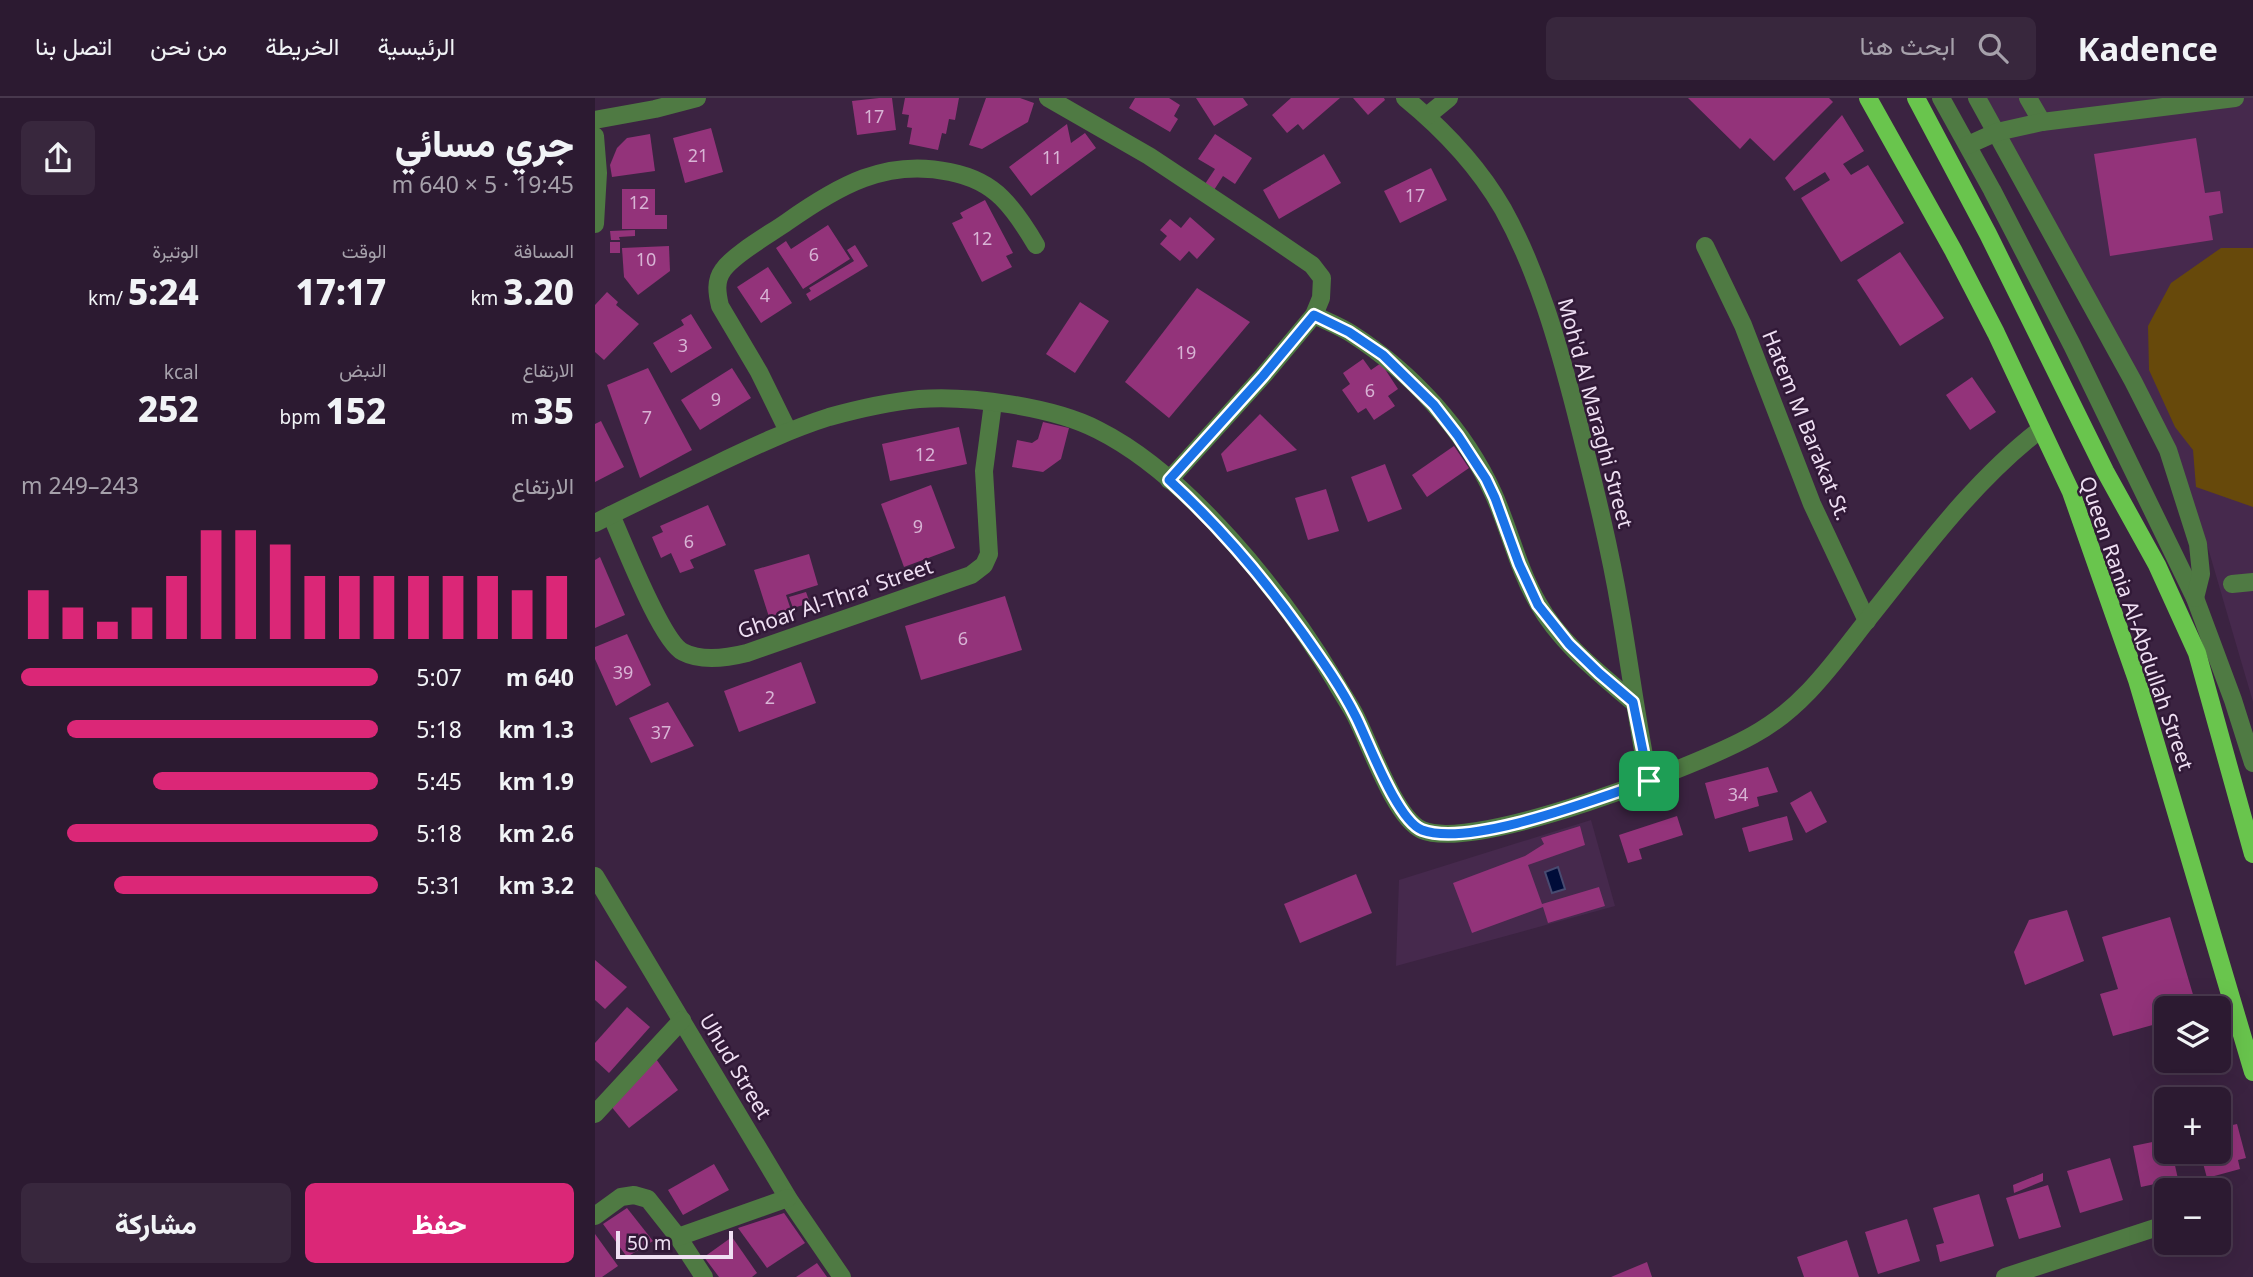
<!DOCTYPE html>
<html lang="ar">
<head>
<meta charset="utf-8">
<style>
  :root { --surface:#2c1a31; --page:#38273d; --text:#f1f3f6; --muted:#a6a1ab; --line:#48384d; --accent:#db2777 }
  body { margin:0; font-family:"Noto Sans",Vazirmatn,sans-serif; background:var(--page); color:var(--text); direction:rtl; height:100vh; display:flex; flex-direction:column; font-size:26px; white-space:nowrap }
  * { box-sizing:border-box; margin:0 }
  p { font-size:23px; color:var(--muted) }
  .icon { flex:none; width:38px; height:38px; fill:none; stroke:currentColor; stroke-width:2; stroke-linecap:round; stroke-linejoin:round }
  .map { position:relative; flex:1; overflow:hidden; direction:ltr }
  .panel { display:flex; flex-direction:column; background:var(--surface); width:595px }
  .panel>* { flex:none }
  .tools { position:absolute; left:1559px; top:898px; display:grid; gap:14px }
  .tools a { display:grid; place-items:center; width:77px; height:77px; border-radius:10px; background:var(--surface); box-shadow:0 7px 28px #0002,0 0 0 2px var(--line); font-size:35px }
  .scale { position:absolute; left:21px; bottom:18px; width:117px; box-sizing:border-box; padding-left:7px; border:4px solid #efdff3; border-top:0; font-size:19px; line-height:24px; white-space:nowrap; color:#efdff3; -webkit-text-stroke:5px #311937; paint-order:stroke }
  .pin { position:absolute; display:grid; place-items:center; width:60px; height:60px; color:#fff; margin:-30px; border-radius:14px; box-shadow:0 4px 10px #0006 }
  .round { display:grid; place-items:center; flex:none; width:74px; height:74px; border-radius:10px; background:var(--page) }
  .overview { display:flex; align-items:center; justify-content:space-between; height:119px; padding:0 21px }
  h1 { font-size:38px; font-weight:800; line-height:52px }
  .stats { display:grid; grid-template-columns:repeat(3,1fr); gap:10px; height:119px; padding:7px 21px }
  .stats div { display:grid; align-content:center }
  .stats b { font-size:35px; font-weight:800 }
  .stats small { font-size:19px; font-weight:400 }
  .stats p { font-size:19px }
  .chart { height:196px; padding:14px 21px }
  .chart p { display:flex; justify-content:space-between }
  .chart svg { width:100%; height:126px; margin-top:7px; stroke:var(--accent); stroke-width:6 }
  .button { display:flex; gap:14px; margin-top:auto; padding:14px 21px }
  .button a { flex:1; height:80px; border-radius:10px; background:var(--accent); color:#fff; font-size:28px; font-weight:800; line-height:80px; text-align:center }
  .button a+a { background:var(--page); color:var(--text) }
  ul { padding:0 21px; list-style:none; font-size:23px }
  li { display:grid; grid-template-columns:112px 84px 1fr; align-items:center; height:52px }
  li i { height:18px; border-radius:9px; background:var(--accent) }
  header { display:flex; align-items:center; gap:42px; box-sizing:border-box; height:98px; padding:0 35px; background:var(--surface); border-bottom:2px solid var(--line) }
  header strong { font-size:33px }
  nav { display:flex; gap:38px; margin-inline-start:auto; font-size:24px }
  .search { width:490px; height:63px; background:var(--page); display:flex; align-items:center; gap:18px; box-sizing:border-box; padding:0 24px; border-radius:10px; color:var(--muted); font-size:26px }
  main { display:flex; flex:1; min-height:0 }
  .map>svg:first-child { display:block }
</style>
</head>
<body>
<header>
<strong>Kadence</strong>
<div class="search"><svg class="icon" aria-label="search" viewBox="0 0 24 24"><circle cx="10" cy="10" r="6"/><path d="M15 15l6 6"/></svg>ابحث هنا</div>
<nav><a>الرئيسية</a><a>الخريطة</a><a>من نحن</a><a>اتصل بنا</a></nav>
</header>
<main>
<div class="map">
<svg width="1658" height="1179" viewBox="0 0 1658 1179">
  <rect width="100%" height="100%" fill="#3b2341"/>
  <g fill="#46294d">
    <polygon points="1391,0 1658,0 1658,604 1613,450 1590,379"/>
    <polygon points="996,722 1020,808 801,868 804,782"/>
  </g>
  <polygon fill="#67490b" points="1626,150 1658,150 1658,409 1601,389 1598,352 1580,329 1554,272 1553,228 1576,185"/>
  <polygon fill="#000c39" stroke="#484b71" stroke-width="2" points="963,769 970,791 957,795 950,774"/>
  <g fill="#93337a">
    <polygon points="284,0 297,0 301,32 262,37 257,3"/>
    <polygon points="310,0 364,0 360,22 354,21 351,36 347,35 343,52 314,46 317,30 312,29 314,17 307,16"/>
    <polygon points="391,0 425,0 439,5 433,24 387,51 374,47"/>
    <polygon points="540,0 574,0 585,7 579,18 583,21 575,34 534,10"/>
    <polygon points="601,0 648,0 653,7 619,28"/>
    <polygon points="696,0 745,0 708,32 703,26 692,35 677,17"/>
    <polygon points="758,0 789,0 790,2 773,17"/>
    <polygon points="1093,0 1234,0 1238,4 1179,63 1155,40 1145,51"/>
    <polygon points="1247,17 1269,53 1248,66 1256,77 1273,67 1309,125 1246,164 1206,100 1235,82 1230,74 1199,93 1190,80"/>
    <polygon points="472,26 476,45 490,35 501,50 436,98 414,69"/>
    <polygon points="116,30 128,74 90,85 78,40"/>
    <polygon points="55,36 60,73 17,79 15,67 22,50 32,40"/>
    <polygon points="620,36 657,60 640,86 628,78 619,92 610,86 620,71 603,61"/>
    <polygon points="1601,40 1610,95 1625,93 1628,115 1614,118 1618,142 1515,158 1499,56"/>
    <polygon points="729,56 746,85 684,121 668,92"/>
    <polygon points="836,70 852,102 805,125 789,93"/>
    <polygon points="27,91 60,91 60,117 72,117 72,131 27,131"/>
    <polygon points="390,102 418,155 411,158 417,169 387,184 357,125 368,120 365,115"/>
    <polygon points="595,119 620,141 602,161 594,153 585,163 565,146 572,138 565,132 575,121 586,130"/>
    <polygon points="233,127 255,161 208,191 181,150 191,143 196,151"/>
    <polygon points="40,132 40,138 24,139 25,142 16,142 15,133"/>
    <rect x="15" y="144" width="10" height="11"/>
    <polygon points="260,147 273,168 215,203 211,196 216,193 214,190 259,163 252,152"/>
    <polygon points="74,148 75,173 43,197 29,179 27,150"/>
    <polygon points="1305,154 1349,220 1305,248 1262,182"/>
    <polygon points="173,169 197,205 166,225 142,189"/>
    <polygon points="602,190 655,224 574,320 530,284"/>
    <polygon points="12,194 23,204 21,207 44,226 9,262 0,254 0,207"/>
    <polygon points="485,204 514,223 480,275 451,256"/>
    <polygon points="96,216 117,250 76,275 58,245 89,227 86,222"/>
    <polygon points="768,261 776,272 786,265 803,291 793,298 800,308 779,322 771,310 763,315 747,292 755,286 748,275"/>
    <polygon points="53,270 97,352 45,380 12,287"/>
    <polygon points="137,270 156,300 105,332 86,302"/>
    <polygon points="1377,279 1401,314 1375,332 1351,297"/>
    <polygon points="665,316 702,352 632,374 626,356"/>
    <polygon points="6,323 29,369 0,384 0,326"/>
    <polygon points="448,324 474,330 466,361 448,374 417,369 422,342 437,345 443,341"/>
    <polygon points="364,329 372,366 295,383 287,346"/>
    <polygon points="859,348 874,370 832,399 817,377"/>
    <polygon points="790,366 807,411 773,424 756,379"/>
    <polygon points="336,387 360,450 309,469 286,406"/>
    <polygon points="731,391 744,433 713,442 700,400"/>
    <polygon points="113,407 131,447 95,462 99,470 85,475 76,455 66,460 57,439 68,434 65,428"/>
    <polygon points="214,456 223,487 191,497 196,512 174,519 159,472"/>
    <polygon points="5,459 30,517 0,530 0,462"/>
    <polygon points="211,494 215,505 198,510 194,499"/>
    <polygon points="410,498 427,552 326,582 310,528"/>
    <polygon points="32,536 56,587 21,608 0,561 0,549"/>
    <polygon points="206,564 221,605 144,634 129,593"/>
    <polygon points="73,604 99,648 56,665 34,620"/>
    <polygon points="1173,669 1183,694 1162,699 1164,708 1120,721 1110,685"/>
    <polygon points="1216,693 1232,724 1211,735 1195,705"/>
    <polygon points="1082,718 1088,737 1044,751 1047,761 1033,765 1024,737"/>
    <polygon points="1192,718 1198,742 1154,754 1147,730"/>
    <polygon points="985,728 990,747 933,767 947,806 1004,789 1010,808 953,825 948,809 877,835 858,785 930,758 949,746 946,740"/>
    <polygon points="761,776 777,815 705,845 689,806"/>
    <polygon points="1472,812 1489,863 1430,887 1419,854 1434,822"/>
    <polygon points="1575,819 1602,910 1572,910 1572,923 1518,938 1505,896 1523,891 1507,839"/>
    <polygon points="0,862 32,889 10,911 0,902"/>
    <polygon points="32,909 55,929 14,975 0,962 0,945"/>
    <polygon points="59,958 83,992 34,1030 15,1007"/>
    <polygon points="1632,1022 1633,1028 1642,1026 1651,1060 1643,1062 1645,1071 1612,1080 1605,1054 1624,1054 1624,1024"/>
    <polygon points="1572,1041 1572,1054 1577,1054 1583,1081 1546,1089 1538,1048"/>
    <polygon points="1515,1060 1528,1102 1485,1115 1472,1073"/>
    <polygon points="119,1066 134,1092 88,1117 73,1092"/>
    <polygon points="1448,1075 1448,1083 1419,1095 1418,1087"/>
    <polygon points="1453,1087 1466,1129 1424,1141 1411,1100"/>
    <polygon points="1384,1096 1399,1148 1345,1164 1341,1147 1349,1145 1338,1110"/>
    <polygon points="32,1110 58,1143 32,1159 8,1126"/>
    <polygon points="189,1115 210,1145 172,1170 143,1130"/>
    <polygon points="1312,1121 1325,1163 1283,1176 1270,1134"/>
    <polygon points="0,1136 23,1168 7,1179 0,1179"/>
    <polygon points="137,1139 162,1175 157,1179 124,1179 109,1159"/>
    <polygon points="1252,1142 1264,1179 1209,1179 1202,1159"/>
    <polygon points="1052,1164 1057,1179 1016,1179"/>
    <polygon points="222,1165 232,1179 201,1179"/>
  </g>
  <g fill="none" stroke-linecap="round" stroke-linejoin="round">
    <g stroke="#4f7a43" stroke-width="18">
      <polyline points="453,0 554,58 673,137 717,167 727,180 726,200 719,217 668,278 574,382"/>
      <path d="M810,0C848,31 883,68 908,111C943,174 963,245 981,315C997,379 1014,445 1025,511C1035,568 1042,626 1054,683"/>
      <polyline points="1346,0 1397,92 1477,247 1600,500 1638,602 1658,665"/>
      <polyline points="1382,0 1538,283 1573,352 1603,446 1606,476 1600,500"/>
      <polyline points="1433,0 1447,24"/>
      <polyline points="832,18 854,0"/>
      <polyline points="0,22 60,11 102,0"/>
      <polyline points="0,38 3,75 0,126"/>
      <polyline points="1373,47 1402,34 1447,24 1640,0"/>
      <polyline points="1110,148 1148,227 1217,406 1272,523"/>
      <path d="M719,217C731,223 745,228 757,236C816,274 870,332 899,397C915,433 923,471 943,505C965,545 1004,575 1038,604"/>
      <path d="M193,333L164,274L125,208C122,195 120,183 128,172C139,156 175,136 192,124C243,88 291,60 355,74C375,78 392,85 407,100C421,114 431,130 441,147"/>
      <path d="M16,417C28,443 66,543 88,554C107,564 132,560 152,555L376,477L389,467L394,456L389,373L398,305"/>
      <path d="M0,425C41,404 83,385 124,365C160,348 196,331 234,319C263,311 294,304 324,301C374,297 459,309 503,332C593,377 689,497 740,583C746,594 753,604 759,615C774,643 799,719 827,732C879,755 1105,667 1158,637C1208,610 1239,564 1273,521C1326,455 1378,383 1446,331"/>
      <polyline points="1637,486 1658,484"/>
      <polyline points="0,778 193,1100 247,1179"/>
      <polyline points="0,1016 87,922"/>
      <polyline points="0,1118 26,1099 39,1097 53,1101 83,1139 109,1179"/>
      <polyline points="83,1139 193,1100"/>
      <polyline points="1410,1179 1572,1126"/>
    </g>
    <g stroke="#69c54d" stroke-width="18">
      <polyline points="1273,0 1358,152 1401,235 1476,394 1542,582 1658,974"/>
      <polyline points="1321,0 1393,136 1510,373 1562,467 1602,555 1658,756"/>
    </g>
  </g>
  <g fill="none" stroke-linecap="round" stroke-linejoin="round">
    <defs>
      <path id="route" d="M719,217L754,234L788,257L839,307L863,338L891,381L900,400L924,466L943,507L974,546L1004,575L1038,604L1054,683C1003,700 875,750 827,732C802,722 774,645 761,619C746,589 726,561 707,534C667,478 624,428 574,382L668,278Z"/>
    </defs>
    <use href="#route" stroke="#fff" stroke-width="14"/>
    <use href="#route" stroke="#1a73e8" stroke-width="9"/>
  </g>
  <g text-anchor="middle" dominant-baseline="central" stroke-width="5" stroke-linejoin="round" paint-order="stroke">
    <g font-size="18" fill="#d8b4d5">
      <text x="279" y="18">17</text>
      <text x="103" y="57">21</text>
      <text x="457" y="59">11</text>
      <text x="820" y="97">17</text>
      <text x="44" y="104">12</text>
      <text x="387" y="140">12</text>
      <text x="219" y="156">6</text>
      <text x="51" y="161">10</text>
      <text x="170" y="197">4</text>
      <text x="88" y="247">3</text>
      <text x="591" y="254">19</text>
      <text x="775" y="292">6</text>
      <text x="121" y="301">9</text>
      <text x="52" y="319">7</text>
      <text x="330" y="356">12</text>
      <text x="323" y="428">9</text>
      <text x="94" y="443">6</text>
      <text x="368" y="540">6</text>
      <text x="28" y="574">39</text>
      <text x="175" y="599">2</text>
      <text x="66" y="634">37</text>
      <text x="1143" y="696">34</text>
    </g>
    <g font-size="21" fill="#efdff3" stroke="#311937">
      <text transform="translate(1001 315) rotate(75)">Moh'd Al Maraghi Street</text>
      <text transform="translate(1212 327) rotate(68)">Hatem M Barakat St.</text>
      <text transform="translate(240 500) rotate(-19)">Ghoar Al-Thra' Street</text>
      <text transform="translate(1542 525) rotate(71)">Queen Rania Al-Abdullah Street</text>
      <text transform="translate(141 968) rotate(59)">Uhud Street</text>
    </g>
  </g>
</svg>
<div class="tools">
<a><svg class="icon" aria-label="layers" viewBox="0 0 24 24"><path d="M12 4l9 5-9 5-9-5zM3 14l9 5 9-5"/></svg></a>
<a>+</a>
<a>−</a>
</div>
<div class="scale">50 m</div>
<div class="pin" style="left:1054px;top:683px;background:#1e9e55"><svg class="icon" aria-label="arrive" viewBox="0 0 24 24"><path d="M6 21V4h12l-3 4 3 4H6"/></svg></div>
</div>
<section class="panel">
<div class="overview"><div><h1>جري مسائي</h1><p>19:45 · 5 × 640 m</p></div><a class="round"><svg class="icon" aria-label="share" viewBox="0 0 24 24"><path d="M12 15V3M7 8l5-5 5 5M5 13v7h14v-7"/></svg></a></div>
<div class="stats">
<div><p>المسافة</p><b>3.20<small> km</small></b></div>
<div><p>الوقت</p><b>17:17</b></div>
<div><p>الوتيرة</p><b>5:24<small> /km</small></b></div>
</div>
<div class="stats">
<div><p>الارتفاع</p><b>35<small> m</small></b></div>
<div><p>النبض</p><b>152<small> bpm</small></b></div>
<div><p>kcal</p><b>252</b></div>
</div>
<div class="chart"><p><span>الارتفاع</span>243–249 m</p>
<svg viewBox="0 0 160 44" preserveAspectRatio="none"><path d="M5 44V27M15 44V33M25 44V38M35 44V33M45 44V22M55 44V6M65 44V6M75 44V11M85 44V22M95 44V22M105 44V22M115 44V22M125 44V22M135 44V22M145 44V27M155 44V22"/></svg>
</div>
<ul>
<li><b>640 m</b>5:07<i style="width:100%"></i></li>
<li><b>1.3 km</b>5:18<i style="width:87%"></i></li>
<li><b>1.9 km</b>5:45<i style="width:63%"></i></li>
<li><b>2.6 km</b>5:18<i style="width:87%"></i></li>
<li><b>3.2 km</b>5:31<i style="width:74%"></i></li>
</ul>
<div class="button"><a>حفظ</a><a>مشاركة</a></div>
</section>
</main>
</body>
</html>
